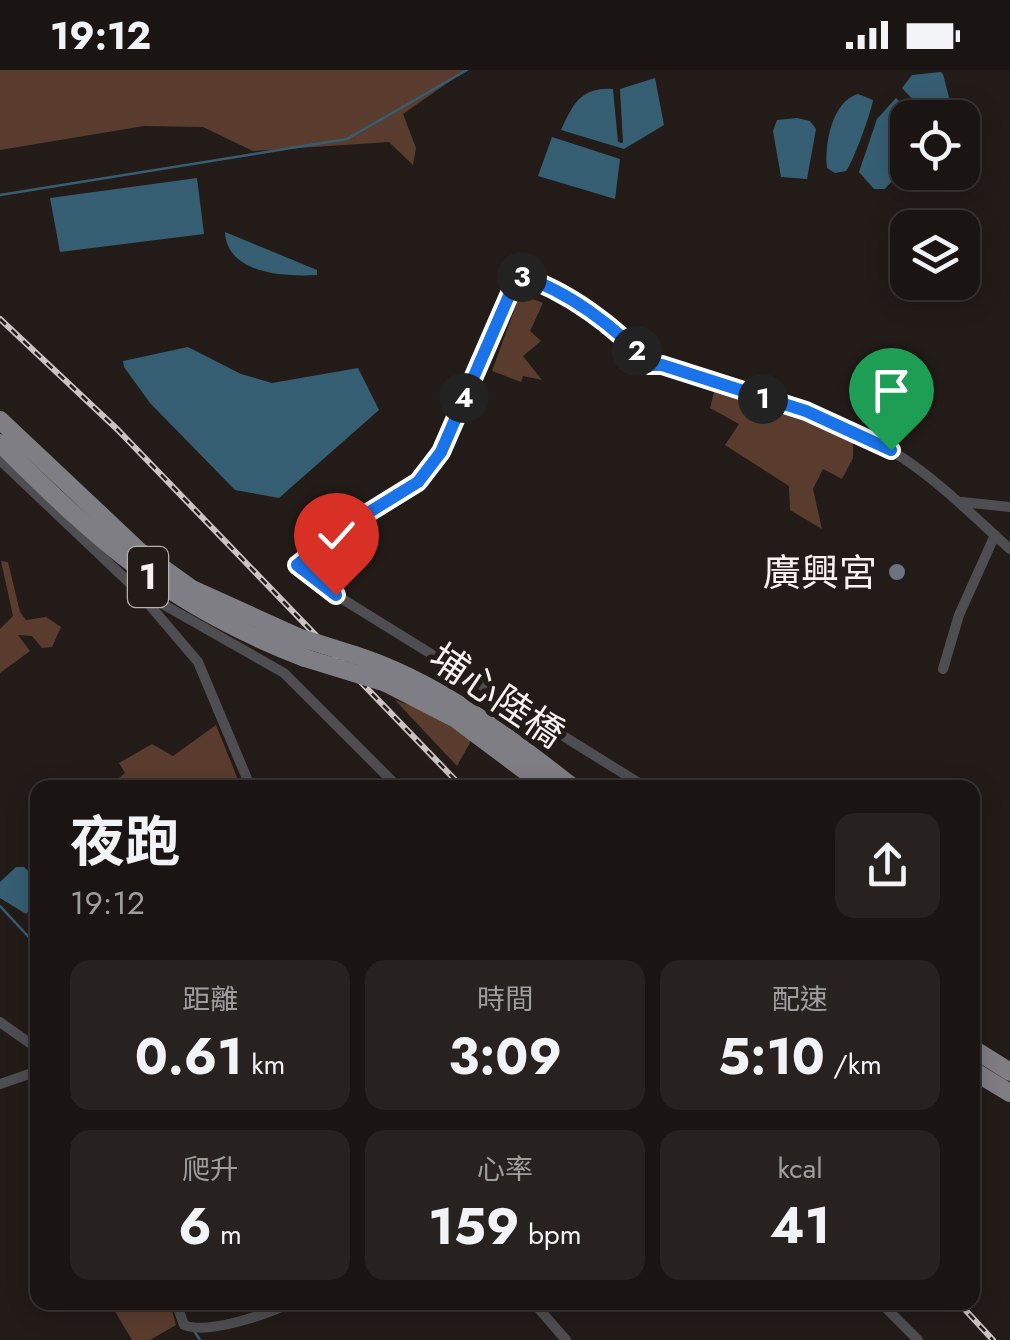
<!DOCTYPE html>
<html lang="zh-TW">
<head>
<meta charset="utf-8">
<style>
  :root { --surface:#1a1412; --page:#272120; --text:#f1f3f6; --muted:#9f9e9f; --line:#383332 }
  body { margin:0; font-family:Jost,"Noto Sans TC",sans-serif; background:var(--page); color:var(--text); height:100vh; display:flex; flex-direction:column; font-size:38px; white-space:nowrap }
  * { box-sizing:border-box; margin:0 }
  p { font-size:32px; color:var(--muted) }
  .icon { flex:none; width:55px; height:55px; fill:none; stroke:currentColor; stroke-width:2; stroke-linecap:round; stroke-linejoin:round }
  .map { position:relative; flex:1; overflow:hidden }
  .side { position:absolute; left:30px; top:710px; width:950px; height:530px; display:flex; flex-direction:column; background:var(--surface); border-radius:20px; box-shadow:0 5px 25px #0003,0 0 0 2px var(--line) }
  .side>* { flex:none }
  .controls { position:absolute; left:890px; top:30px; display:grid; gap:20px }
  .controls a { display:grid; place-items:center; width:90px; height:90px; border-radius:20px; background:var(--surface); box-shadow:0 5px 25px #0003,0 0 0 2px var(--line); font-size:50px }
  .pin { position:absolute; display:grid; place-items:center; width:85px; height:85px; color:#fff; margin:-102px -42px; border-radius:50% 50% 50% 0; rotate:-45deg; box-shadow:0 0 10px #0007 }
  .pin .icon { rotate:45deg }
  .km { position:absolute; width:50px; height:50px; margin:-25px; border-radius:50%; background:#222; color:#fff; font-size:28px; line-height:50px; text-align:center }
  .round { display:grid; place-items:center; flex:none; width:105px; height:105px; border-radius:20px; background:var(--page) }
  .overview { display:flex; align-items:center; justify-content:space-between; height:170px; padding:0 40px }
  h1 { font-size:55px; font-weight:700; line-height:75px }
  .stats { display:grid; grid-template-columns:repeat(3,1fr); gap:15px; height:170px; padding:10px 40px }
  .stats div { display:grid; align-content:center; border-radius:20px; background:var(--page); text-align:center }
  .stats b { font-size:50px; font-weight:700 }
  .stats small { font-size:28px; font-weight:400 }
  .stats p { font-size:28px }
  .status { display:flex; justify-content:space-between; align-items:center; height:70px; padding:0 50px; background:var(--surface); direction:ltr }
  .status svg { height:28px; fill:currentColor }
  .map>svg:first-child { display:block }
</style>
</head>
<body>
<div class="status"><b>19:12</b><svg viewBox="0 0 49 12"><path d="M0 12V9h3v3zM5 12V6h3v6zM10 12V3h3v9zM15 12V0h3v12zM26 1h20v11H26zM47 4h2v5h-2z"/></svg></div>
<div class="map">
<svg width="1010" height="1270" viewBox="0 0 1010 1270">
  <rect width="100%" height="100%" fill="#221b18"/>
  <g fill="#5a3c2e">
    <polygon points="0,0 466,0 403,44 416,78 413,95 389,72 253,81 203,57 144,56 0,80"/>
    <polygon points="520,224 543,233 530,261 541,271 523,286 542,310 523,306 521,312 492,301"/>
    <polygon points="715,318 811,348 853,368 853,388 842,409 823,399 813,419 822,459 790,440 789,416 725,375 739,354 710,338"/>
    <polygon points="1,491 8,492 20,542 26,550 46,547 61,557 52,577 42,578 32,566 18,565 30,581 0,603 0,559 13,546"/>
    <polygon points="395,630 423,640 472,669 457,696"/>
    <polygon points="216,655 241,717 108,717 125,703 119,693 152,674 173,686"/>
    <polygon points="110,1233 170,1233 176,1255 150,1270 132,1270"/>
  </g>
  <g fill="#365e73">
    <polygon points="941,2 943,4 954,47 929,47 902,18 912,5"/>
    <path d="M655,8L664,55L624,79L561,60C573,34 581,17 613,19L618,72L623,73L620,19Z"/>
    <path d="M858,24L873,30C871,43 853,92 846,101L835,103L827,98C824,75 832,31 858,24Z"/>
    <polygon points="896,28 915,47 908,48 907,94 885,119 874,119 859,102 877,49"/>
    <polygon points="797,48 810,51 816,59 807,109 781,107 773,61 777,50"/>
    <polygon points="552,67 620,89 615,129 538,106"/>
    <polygon points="197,108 204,164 60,182 50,128"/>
    <path d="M225,162L317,200V205C285,207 227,204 225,162Z"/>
    <polygon points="188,277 241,304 272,313 358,298 379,340 279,428 235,420 150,333 124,297 123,291"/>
    <polygon points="16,797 24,797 37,809 37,833 26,844 0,828 0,812"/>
  </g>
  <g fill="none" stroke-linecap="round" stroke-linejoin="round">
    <g stroke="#365e73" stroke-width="2.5">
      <polyline points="0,125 347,69 467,0"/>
      <polyline points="0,836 38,877"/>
      <polyline points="194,1261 200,1270"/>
    </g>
    <g stroke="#4e4d51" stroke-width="10">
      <polyline points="0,390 136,519 198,592 251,718"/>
      <polyline points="962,432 1010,437"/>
      <polyline points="143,523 284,603 399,718"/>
      <polyline points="943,599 959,545 995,465"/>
      <path d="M647,718L336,525L297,495L342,459L418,412L441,382L518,205C567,220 616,257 650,295H662C738,320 823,338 892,381C936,408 972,445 1010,479"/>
      <polyline points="0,952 38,979"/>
      <polyline points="0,1014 38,1001"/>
      <path d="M176,1232L184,1255C208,1265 268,1244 292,1232"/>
      <polyline points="533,1232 566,1270"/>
      <polyline points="880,1232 918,1270"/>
    </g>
    <g stroke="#807e85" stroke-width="18">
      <polyline points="0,350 139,481 192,519 298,567"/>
      <path d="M0,373C100,473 171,537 305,588"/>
      <path d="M355,585C439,612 505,665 574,718"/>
      <polyline points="386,613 456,649 548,718"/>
      <polyline points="972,978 1010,1002"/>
      <polyline points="972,1000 1010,1023"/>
    </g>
    <defs>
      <g id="rail">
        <polyline points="0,249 118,360 463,718"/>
        <polyline points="958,1232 993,1270"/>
      </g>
    </defs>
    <use href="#rail" stroke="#cac3c1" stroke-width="6"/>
    <use href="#rail" stroke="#221b18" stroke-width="2.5" stroke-dasharray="8" stroke-linecap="butt"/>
    <g stroke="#807e85" stroke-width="18">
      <polyline points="298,567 355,585"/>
      <polyline points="305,588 386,613"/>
    </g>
  </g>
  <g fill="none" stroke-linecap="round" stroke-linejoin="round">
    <defs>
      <path id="route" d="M336,525L297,495L342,459L418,412L441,382L518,205C567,220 616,257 650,295H662L806,341L891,380"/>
    </defs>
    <use href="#route" stroke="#fff" stroke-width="20"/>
    <use href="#route" stroke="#1a73e8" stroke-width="12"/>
  </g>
  <circle fill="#6b7280" stroke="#221b18" stroke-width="4" cx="897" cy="502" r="10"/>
  <g text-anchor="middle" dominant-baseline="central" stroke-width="10" stroke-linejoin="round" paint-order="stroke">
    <rect fill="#221b18" stroke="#b7b1ae" stroke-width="2.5" x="128" y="477" width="40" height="60" rx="8"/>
    <g font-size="35" font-weight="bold" fill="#f7f1ef">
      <text x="148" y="507">1</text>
    </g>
    <g font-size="38" fill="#f7f1ef" stroke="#221b18" text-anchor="end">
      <text x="877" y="502">廣興宮</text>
    </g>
    <g font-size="38" fill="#f7f1ef" stroke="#221b18">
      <text transform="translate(497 625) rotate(34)">埔心陸橋</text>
    </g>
  </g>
</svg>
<div class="controls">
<a><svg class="icon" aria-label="locate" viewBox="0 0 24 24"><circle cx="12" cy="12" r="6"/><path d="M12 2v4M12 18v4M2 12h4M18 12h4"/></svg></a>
<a><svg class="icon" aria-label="layers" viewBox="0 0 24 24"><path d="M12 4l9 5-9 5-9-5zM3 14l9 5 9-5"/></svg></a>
</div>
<div class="pin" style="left:891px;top:380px;background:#1e9e55"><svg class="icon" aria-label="arrive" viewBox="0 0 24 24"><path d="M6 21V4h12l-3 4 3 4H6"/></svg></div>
<div class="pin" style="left:336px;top:525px;background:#d93025"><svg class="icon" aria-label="check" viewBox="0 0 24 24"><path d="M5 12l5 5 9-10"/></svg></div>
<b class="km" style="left:763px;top:329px">1</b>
<b class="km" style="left:637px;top:281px">2</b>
<b class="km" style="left:522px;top:207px">3</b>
<b class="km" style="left:464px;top:328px">4</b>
<section class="side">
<div class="overview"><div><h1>夜跑</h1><p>19:12</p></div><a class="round"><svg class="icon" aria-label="share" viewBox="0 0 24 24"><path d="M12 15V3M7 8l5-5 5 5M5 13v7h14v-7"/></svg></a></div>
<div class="stats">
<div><p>距離</p><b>0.61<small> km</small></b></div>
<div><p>時間</p><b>3:09</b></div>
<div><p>配速</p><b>5:10<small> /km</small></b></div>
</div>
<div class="stats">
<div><p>爬升</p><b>6<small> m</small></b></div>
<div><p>心率</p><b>159<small> bpm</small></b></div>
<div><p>kcal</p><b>41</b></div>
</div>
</section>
</div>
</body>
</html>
